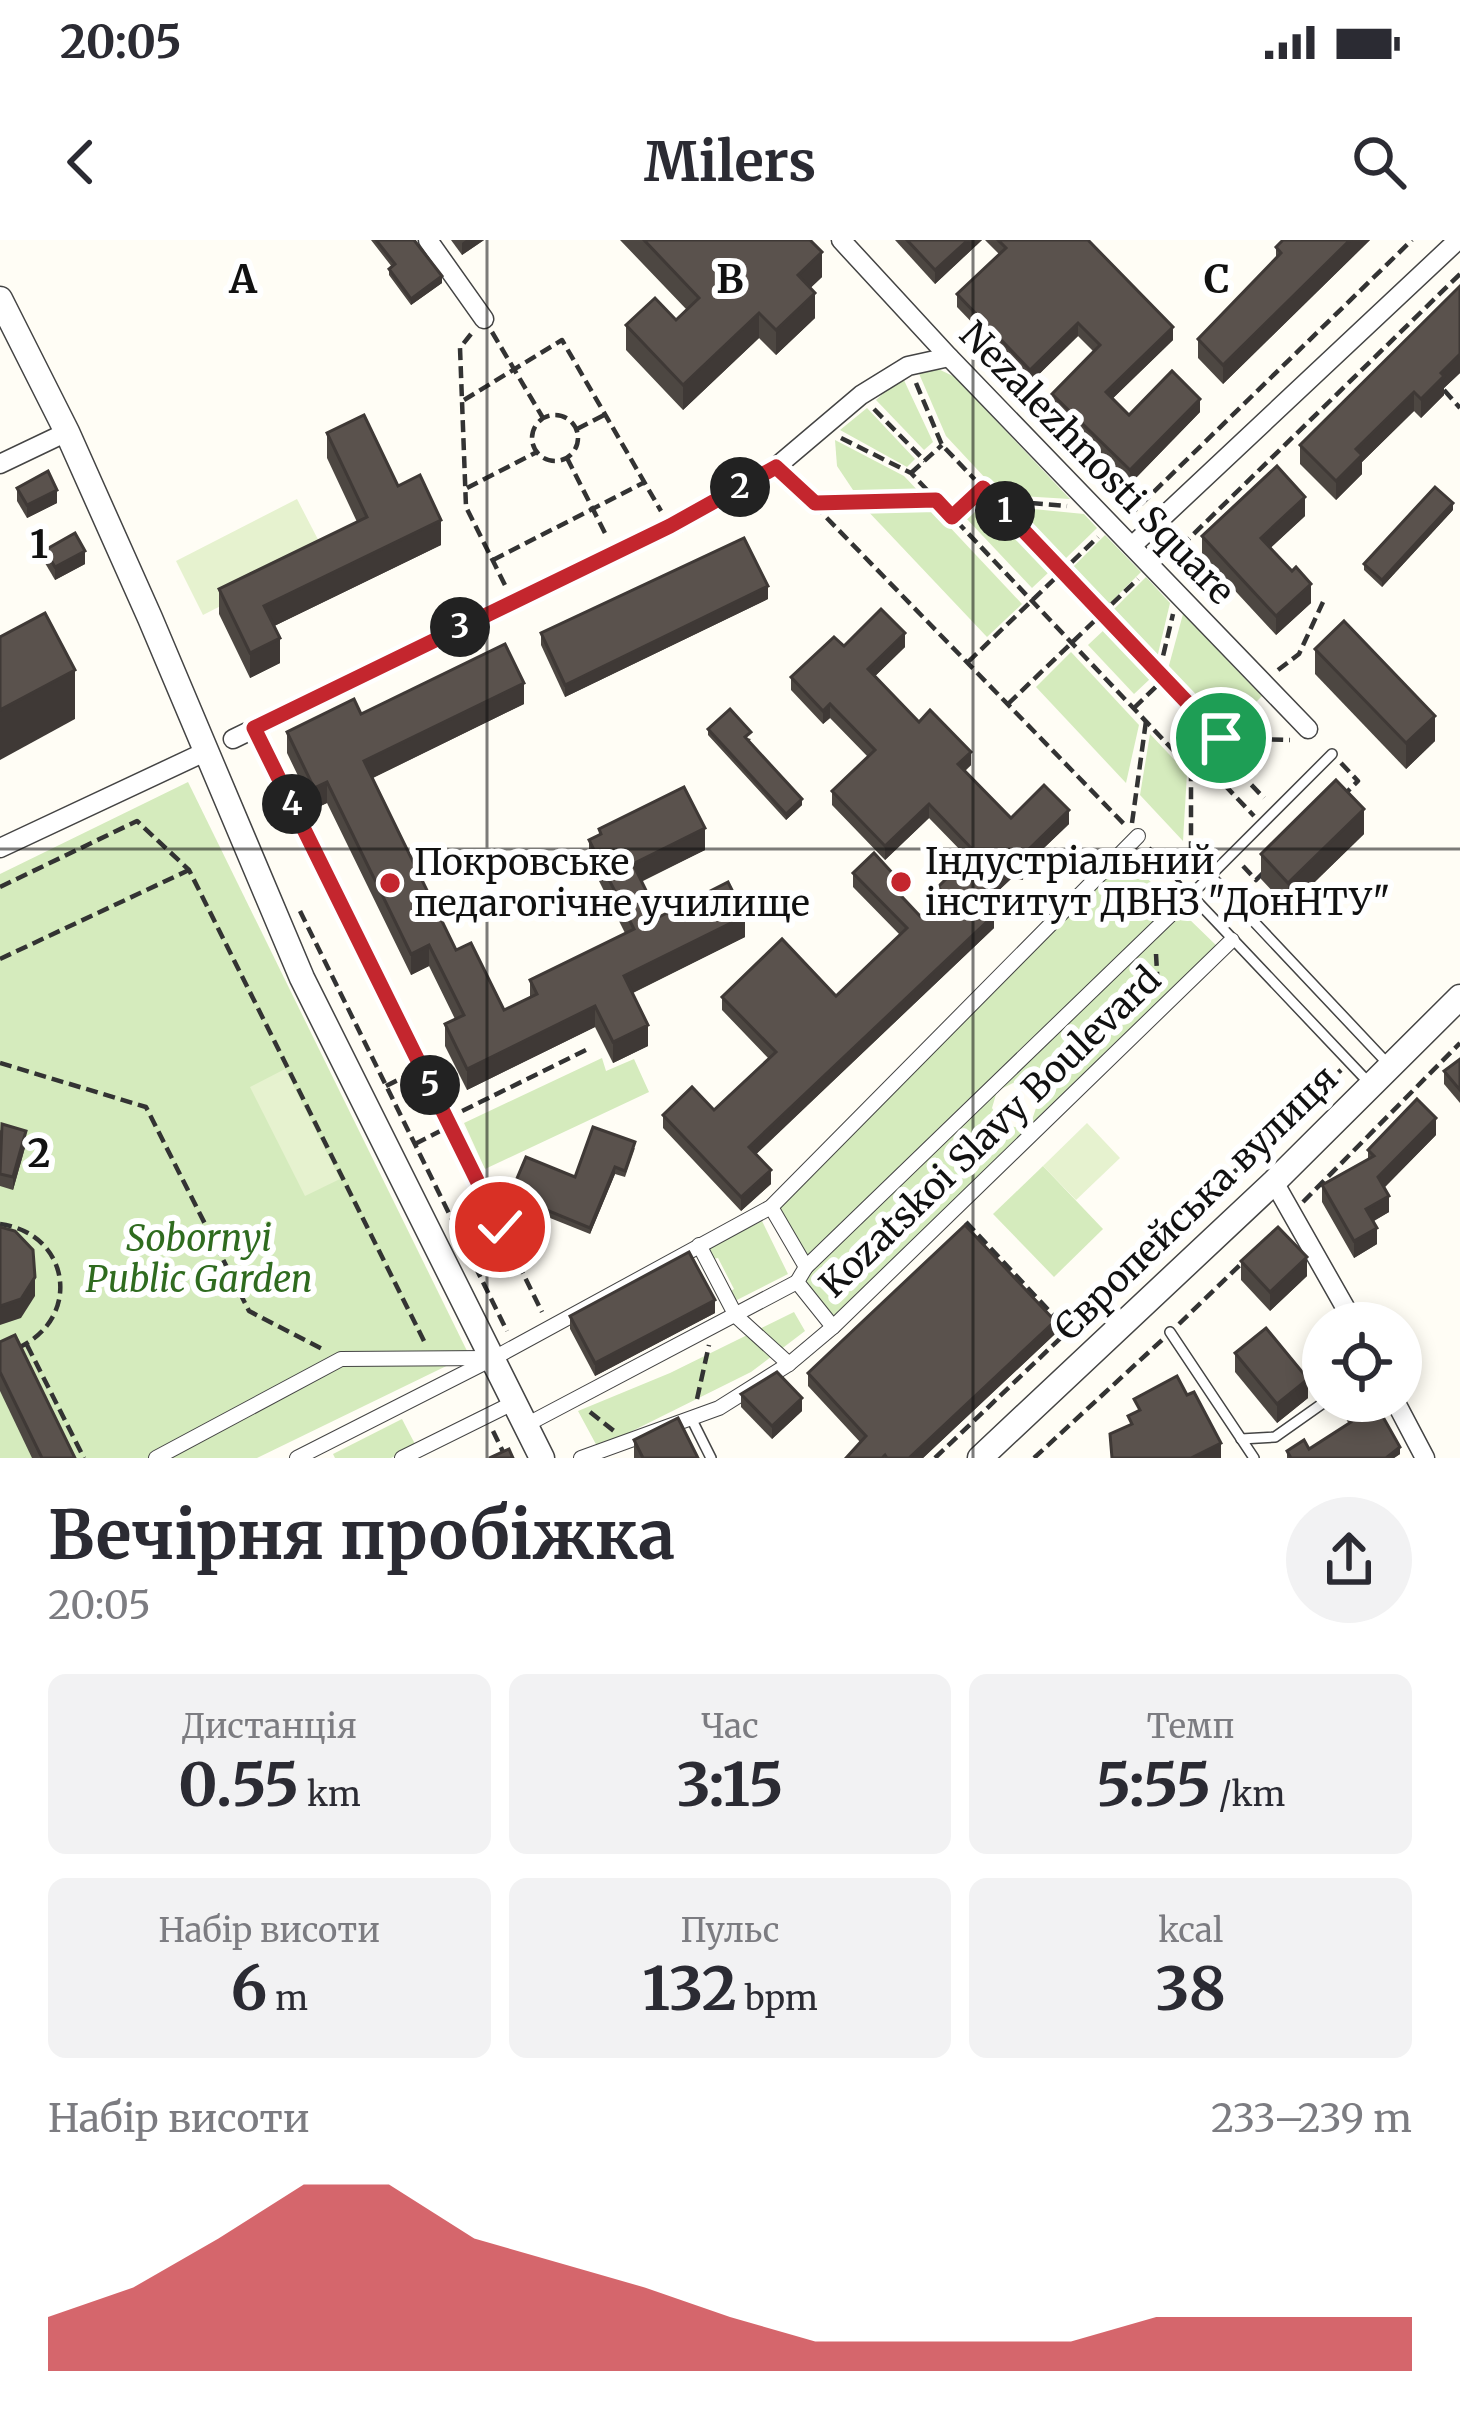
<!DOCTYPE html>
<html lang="uk">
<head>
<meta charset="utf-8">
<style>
  :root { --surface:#fff; --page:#f2f2f3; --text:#2b2b33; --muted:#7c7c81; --accent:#c4262e }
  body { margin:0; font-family:Merriweather,serif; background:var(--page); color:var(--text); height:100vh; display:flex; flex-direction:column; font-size:45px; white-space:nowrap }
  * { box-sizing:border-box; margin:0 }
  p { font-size:39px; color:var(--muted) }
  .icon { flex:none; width:66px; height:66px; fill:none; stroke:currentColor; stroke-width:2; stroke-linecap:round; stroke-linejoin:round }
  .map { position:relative; height:1218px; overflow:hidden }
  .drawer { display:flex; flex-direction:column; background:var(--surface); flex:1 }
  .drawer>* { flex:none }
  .controls { position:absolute; left:1302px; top:1062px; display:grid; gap:24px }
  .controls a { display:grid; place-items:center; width:120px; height:120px; border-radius:50%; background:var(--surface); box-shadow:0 6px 18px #0003; font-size:60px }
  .pin { position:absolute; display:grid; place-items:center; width:102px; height:102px; color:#fff; margin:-51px; border:6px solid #fff; border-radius:50%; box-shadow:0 3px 12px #0007 }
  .km { position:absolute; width:60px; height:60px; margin:-30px; border-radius:50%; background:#222; color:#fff; font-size:33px; line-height:60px; text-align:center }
  .round { display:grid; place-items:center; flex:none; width:126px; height:126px; border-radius:63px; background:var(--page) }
  .overview { display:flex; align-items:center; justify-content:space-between; height:204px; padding:0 48px }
  h1 { font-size:66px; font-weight:700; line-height:90px }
  .figures { display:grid; grid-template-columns:repeat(3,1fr); gap:18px; height:204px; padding:12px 48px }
  .figures div { display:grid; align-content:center; border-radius:18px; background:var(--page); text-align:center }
  .figures b { font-size:60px; font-weight:700 }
  .figures small { font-size:33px; font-weight:400 }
  .figures p { font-size:33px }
  .chart { height:336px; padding:24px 48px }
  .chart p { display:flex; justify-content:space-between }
  .chart svg { width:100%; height:216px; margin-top:12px; fill:var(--accent); opacity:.7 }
  .status { display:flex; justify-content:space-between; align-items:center; height:84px; padding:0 60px; background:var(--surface); direction:ltr }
  .status svg { height:33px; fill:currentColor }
  header { display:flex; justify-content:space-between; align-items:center; height:156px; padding:0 48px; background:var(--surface); font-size:54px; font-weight:700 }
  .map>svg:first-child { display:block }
</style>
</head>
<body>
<div class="status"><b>20:05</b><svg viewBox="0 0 49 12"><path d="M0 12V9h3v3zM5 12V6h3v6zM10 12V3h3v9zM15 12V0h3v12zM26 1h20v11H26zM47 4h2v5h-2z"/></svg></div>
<header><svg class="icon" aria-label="back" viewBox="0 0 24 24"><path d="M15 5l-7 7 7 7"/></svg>Milers<svg class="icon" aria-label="search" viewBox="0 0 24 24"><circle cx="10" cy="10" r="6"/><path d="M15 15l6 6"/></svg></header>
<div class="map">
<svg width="1460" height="1218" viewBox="0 0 1460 1218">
  <rect width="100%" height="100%" fill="#fffdf5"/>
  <g fill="#d5ebbd" fill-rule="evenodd">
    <polygon points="934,127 955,137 1070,259 1001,255 946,196 917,129"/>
    <polygon points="902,136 933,202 924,210 876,160"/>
    <polygon points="867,168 915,219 907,227 840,190"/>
    <polygon points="835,200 904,236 921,254 857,256 837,226"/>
    <polygon points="982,261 1049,332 1032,348 965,277"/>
    <polygon points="929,265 1022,364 987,397 864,267"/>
    <polygon points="1013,267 1084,274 1097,288 1063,321"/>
    <polygon points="1105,295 1141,332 1107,366 1071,329"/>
    <polygon points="1146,337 1170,363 1157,418 1112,371"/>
    <polygon points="1183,374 1262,456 1227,492 1168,429"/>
    <polygon points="1105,389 1151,438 1134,454 1088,405"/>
    <polygon points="1071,412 1139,485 1126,543 1036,447"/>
    <polygon points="1150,494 1187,533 1183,601 1140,555"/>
    <polygon points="188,542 469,1115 257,1218 0,1218 0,634"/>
    <path d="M1124,616L1219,708L833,1087L797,1042L806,1027L771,967ZM1013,843L1030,849L1037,865L1032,880L1018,888L1001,883L992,868L997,851Z"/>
    <polygon points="602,818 606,831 634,819 649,852 485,929 464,883"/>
    <polygon points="1043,926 1103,989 1054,1037 993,974"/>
    <polygon points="762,981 788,1034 733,1062 728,1053 734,1049 718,1018 712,1019 707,1009"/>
    <polygon points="794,1072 805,1091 751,1132 598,1208 578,1171 670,1133"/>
    <polygon points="402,1179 416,1206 391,1218 335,1218 333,1214"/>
  </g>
  <g fill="#e6f2cf">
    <polygon points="297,259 325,313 203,375 176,321"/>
    <polygon points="285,829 340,939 305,956 250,847"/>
    <polygon points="1087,883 1120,918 1076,960 1043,926"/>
  </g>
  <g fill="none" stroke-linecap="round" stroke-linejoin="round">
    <defs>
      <g id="service">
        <polyline points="1332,514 1191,655 1371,845"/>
        <polyline points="1209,634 1390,826"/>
        <polyline points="1170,1092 1254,1218"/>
        <polyline points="692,1180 711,1218"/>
        <polyline points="1241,1199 1275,1197 1326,1161"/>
      </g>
      <g id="pedestrian">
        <polyline points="771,967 806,1027 1191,655"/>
        <polyline points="699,1005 736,1076 789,1124"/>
        <polyline points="806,1027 797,1042 833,1087 1232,700"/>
        <polyline points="526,1185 797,1042"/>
        <polyline points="156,1218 341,1119 489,1118"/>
        <polyline points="297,1218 494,1118 771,967 1138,596"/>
        <polyline points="402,1218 515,1162"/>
        <polyline points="581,1218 719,1168 789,1124 833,1087"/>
      </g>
      <g id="minor">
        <polyline points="428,0 484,79"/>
        <polyline points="841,0 949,117 1308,489"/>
        <polyline points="0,224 67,192"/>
        <polyline points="1132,306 1458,0"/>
        <polyline points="233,499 677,283 776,227 861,155 908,126 949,117"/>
        <polyline points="0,608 207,511"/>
        <polyline points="1274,942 1354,1083"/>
        <polyline points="1395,1161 1425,1218"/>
      </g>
      <g id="tertiary">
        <polyline points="0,59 67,192 150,378 302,738 542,1218"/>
        <polyline points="980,1218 1274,942 1460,757"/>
      </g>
    </defs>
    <use href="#service" stroke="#444" stroke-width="12"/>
    <use href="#pedestrian" stroke="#444" stroke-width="16"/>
    <use href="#minor" stroke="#444" stroke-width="21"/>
    <use href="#tertiary" stroke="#444" stroke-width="27"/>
    <g stroke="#333" stroke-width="4.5" stroke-dasharray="12 6" stroke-linecap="butt">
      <polyline points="492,92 543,178"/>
      <polyline points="471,94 460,108 466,267 505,345"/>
      <polyline points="916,143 942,205 1221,498 1290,500"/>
      <polyline points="1444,150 1460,168"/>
      <polyline points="464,160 562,100 661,271"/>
      <polyline points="874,169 925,221"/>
      <circle cx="555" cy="198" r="23"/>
      <polyline points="577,189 604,175"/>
      <polyline points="841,198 911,233 1191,529 1191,632"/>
      <polyline points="567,218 607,297"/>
      <polyline points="911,233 942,205"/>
      <polyline points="789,239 1124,584"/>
      <polyline points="467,248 537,212"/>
      <polyline points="995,260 1067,266"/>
      <polyline points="816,263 936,260"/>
      <polyline points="952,277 983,248"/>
      <polyline points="1128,277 1412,0"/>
      <polyline points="1168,319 1460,34"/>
      <polyline points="493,320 645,242"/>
      <polyline points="968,422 1098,297"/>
      <polyline points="1278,430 1299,414 1323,362"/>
      <polyline points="1159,433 1173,374"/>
      <polyline points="1008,464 1138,339"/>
      <polyline points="1134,468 1164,439"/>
      <polyline points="1221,498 1250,459"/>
      <polyline points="263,506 542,1072"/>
      <polyline points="1214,506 1264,558"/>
      <polyline points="1200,519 1254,576"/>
      <polyline points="1341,523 1358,541 1346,553"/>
      <polyline points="1191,529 1221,499"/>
      <polyline points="1132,583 1146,481"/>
      <polyline points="1149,608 1181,644"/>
      <polyline points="1243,626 1256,640 1264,632"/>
      <polyline points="0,647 137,581 189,630 424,1101"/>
      <polyline points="300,671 507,1091"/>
      <polyline points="1156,714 1158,750"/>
      <polyline points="0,719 189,630"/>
      <polyline points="0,823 146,867 249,1071 326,1111"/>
      <polyline points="386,846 422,828"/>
      <polyline points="446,879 586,810"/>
      <polyline points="415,904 450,886"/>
      <polyline points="1303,962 1460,803"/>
      <polyline points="966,982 1068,1091"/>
      <path d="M0,984C69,993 83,1076 20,1107"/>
      <polyline points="1179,1084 1244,1021"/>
      <polyline points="27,1105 84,1218"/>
      <polyline points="697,1159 709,1105"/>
      <polyline points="590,1172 614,1191"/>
      <polyline points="493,1191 506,1218"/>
      <polyline points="935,1218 1341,830"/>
      <polyline points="1034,1218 1162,1100"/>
    </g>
    <use href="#service" stroke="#fff" stroke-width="9"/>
    <use href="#pedestrian" stroke="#fff" stroke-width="14"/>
    <use href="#minor" stroke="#fff" stroke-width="18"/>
    <use href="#tertiary" stroke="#fff" stroke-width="24"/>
  </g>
  <g fill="#4d4742">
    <polygon points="371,0 414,0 442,43 411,65 389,35 389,29 392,27"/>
    <polygon points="451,0 484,0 462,15"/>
    <polygon points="620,0 810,0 822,37 810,48 815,78 776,115 759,98 683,170 626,110 626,85 676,80 687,70"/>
    <polygon points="895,0 982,0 935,44"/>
    <polygon points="985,0 1088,0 1173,100 1113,158 1129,175 1200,172 1130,244 1052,167 1052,154 1094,112 1078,96 1030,143 957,67 957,54 999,14"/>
    <polygon points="1370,0 1223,144 1198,118 1198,99 1276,19 1276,7"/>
    <polygon points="1460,46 1460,133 1444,148 1444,155 1421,178 1414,171 1362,222 1362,234 1336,260 1300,224 1300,205"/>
    <polygon points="327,193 398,246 441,305 274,386 280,423 250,438 219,374 219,349 357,282 327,218"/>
    <polygon points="17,248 57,263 27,278 17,261"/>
    <polygon points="1453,270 1382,347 1364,330 1364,324"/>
    <polygon points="1305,276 1270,308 1311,363 1276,395 1202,315 1202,296"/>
    <polygon points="45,310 85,324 55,340 45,323"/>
    <polygon points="768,359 565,457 541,405 541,393"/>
    <polygon points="844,406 905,407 875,436 919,482 971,525 965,531 1011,578 1069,584 1024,627 1023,640 1012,638 984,664 994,688 756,914 771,944 741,971 663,888 663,875 714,870 769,819 722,770 722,757 836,756 900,695 853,647 853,633 897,651 920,676 938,658 938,647 967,617 929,578 885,620 832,565 832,551 868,517 830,478 823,484 791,450 791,437"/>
    <polygon points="1315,409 1435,501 1406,529 1315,434"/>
    <polygon points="524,464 373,538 456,710 504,770 530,757 530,740 625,693 589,621 589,600 599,595 599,589 705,610 641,641 659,677 745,697 633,753 648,806 613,823 595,787 467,850 445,806 445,784 455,779 429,726 411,735 327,563 314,569 287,513 287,492 361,474"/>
    <polygon points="708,489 751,499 749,501 802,565 786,580 708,495"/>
    <polygon points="1364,594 1288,668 1261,639 1261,614"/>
    <polygon points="1460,819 1460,863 1444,844 1444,831"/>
    <polygon points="0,890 26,904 13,950 0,946"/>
    <polygon points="1436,895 1384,948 1389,972 1374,981 1377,1004 1354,1018 1322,962 1322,945 1368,920 1368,910"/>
    <polygon points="635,908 625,937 615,934 590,994 510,962 510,955 575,937"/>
    <polygon points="1241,1021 1307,1036 1270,1071 1241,1040"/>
    <polygon points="715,1073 595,1136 570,1089 570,1076"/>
    <polygon points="1055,1094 923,1218 846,1218 860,1202 808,1146 808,1133"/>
    <polygon points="0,1102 75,1218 32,1218 0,1151"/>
    <polygon points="1235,1113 1308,1158 1277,1183 1235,1132"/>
    <polygon points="741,1154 802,1171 772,1199 741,1167"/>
    <polygon points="1335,1161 1374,1161 1400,1214 1394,1218 1287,1218 1287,1211 1309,1209 1349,1184"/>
    <polygon points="634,1200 698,1218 634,1218"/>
  </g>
  <g fill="#3f3936">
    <polygon points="466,0 484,0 462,15 462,3"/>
    <polygon points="968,0 982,0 935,44 935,30"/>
    <polygon points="1350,0 1370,0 1223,144 1223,125"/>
    <polygon points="822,12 822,37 798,60 798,35"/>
    <polygon points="442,36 442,43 411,65 411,59"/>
    <polygon points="815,53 815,78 776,115 776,90"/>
    <polygon points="759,73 759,98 683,170 683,145"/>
    <polygon points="1078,83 1078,96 1030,143 1030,130"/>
    <polygon points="1173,87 1173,100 1106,165 1106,152"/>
    <polygon points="1460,114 1460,133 1444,148 1444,155 1421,178 1421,159 1441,133"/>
    <polygon points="1414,152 1414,171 1362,222 1362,234 1336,260 1336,241 1356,209"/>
    <polygon points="1200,159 1200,172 1130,244 1130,230"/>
    <polygon points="57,250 57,263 27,278 27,265"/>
    <polygon points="1305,257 1305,276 1261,317 1261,298"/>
    <polygon points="1453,263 1453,270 1382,347 1382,340"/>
    <polygon points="441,280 441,305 264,391 264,366"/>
    <polygon points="85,311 85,324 55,340 55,327"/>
    <polygon points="1311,344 1311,363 1276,395 1276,376"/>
    <polygon points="768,346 768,359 565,457 565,445"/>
    <polygon points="905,393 905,407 868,443 868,429"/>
    <polygon points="280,398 280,423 250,438 250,413"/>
    <polygon points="75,430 75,479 0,520 0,470"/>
    <polygon points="524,443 524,464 364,542 364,521"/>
    <polygon points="830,464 830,478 823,484 823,471"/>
    <polygon points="1435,476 1435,501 1406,529 1406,503"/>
    <polygon points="971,512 971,525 958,537 958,524"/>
    <polygon points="327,542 327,563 314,569 314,548"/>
    <polygon points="802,559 802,565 786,580 786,574"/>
    <polygon points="929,564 929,578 885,620 885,606"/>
    <polygon points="1364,569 1364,594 1288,668 1288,643"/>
    <polygon points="1069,570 1069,584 1024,627 1024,614"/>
    <polygon points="705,588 705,610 633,646 633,624"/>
    <polygon points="1012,624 1012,638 977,671 977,657"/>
    <polygon points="994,675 994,688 749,921 749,907"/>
    <polygon points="745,676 745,697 624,757 624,736"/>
    <polygon points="429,705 429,726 411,735 411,714"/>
    <polygon points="595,766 595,787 467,850 467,829"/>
    <polygon points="648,785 648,806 613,823 613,802"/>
    <polygon points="1436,878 1436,895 1378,954 1378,937"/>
    <polygon points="26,891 26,904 13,950 13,937"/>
    <polygon points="615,927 615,934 590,994 590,988"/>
    <polygon points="771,930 771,944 741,971 741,957"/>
    <polygon points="1389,956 1389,972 1366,985 1366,969"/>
    <polygon points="1377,988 1377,1004 1354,1018 1354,1001"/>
    <polygon points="1307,1017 1307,1036 1270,1071 1270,1052"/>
    <polygon points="35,1037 35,1056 21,1078 0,1085 0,1066"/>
    <polygon points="715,1060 715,1073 595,1136 595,1123"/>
    <polygon points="1055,1081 1055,1094 923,1218 909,1218"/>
    <polygon points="1308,1139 1308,1158 1277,1183 1277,1164"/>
    <polygon points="802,1158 802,1171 772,1199 772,1186"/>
    <polygon points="1221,1203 1221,1218 1191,1218"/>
    <polygon points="1400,1207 1400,1214 1394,1218 1386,1218"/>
  </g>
  <g fill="#5a524d" stroke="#3f3936" stroke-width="3">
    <polygon points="376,0 414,0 442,36 411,59 389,29 395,24"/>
    <polygon points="644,0 810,0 822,12 798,35 815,53 776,90 759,73 683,145 626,85 655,58 676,80 699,58"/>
    <polygon points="907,0 968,0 935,30"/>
    <polygon points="998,0 1088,0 1173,87 1106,152 1129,175 1172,131 1200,159 1130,230 1052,154 1100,105 1078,83 1030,130 957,54 1006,8"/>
    <polygon points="1283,0 1350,0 1223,125 1198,99 1281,13 1276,7"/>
    <polygon points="1460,46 1460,114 1441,133 1444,136 1421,159 1414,152 1356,209 1362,215 1336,241 1300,205"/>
    <polygon points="364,175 398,246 420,235 441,280 264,366 280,398 250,413 219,349 367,277 327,193"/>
    <polygon points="1277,226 1305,257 1261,298 1292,331 1296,327 1311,344 1276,376 1202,296"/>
    <polygon points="48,231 57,250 27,265 17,248"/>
    <polygon points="1435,247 1453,263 1382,340 1364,324"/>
    <polygon points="75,293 85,311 55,327 45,310"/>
    <polygon points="744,298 768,346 565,445 541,393"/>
    <polygon points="881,369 905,393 868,429 919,482 930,470 971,512 958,524 1011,578 1044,545 1069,570 1024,614 1023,627 1012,624 977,657 994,675 749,907 771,930 741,957 663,875 692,847 714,870 776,812 722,757 782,699 836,756 907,688 853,633 874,613 897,638 890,644 920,676 944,653 938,647 974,611 929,564 885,606 832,551 875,510 830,464 823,471 791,437 834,397 844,406"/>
    <polygon points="45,373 75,430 0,470 0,397"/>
    <polygon points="1344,381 1435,476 1406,503 1315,409"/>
    <polygon points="505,404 524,443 364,521 456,710 471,703 504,770 537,754 530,740 634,689 589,600 601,594 599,589 684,547 705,588 633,624 659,677 728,642 745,676 624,736 648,785 613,802 595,766 467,829 445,784 464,775 429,705 411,714 327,542 314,548 287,492 354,459 361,474"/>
    <polygon points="730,469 751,492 745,497 802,559 786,574 708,489"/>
    <polygon points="1336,540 1364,569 1288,643 1261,614"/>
    <polygon points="1460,819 1460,850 1444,831"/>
    <polygon points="1417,859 1436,878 1378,937 1389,956 1366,969 1377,988 1354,1001 1322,945 1374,916 1368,910"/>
    <polygon points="2,884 26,891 13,937 0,934"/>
    <polygon points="593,887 635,902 625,931 615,927 590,988 510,955 526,917 575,937"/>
    <polygon points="965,985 1055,1081 909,1218 887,1218 885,1215 882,1218 846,1218 866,1196 808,1133"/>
    <polygon points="0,987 15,991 33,1010 35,1037 21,1059 0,1066"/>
    <polygon points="1278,987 1307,1017 1270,1052 1241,1021"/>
    <polygon points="689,1012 715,1060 595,1123 570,1076"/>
    <polygon points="1266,1088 1308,1139 1277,1164 1235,1113"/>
    <polygon points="15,1095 75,1218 42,1218 0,1132 0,1102"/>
    <polygon points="777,1132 802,1158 772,1186 741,1154"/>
    <polygon points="1177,1136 1187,1155 1194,1152 1221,1203 1191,1218 1112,1218 1110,1194 1132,1184 1128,1176 1140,1170 1134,1159"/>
    <polygon points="1339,1161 1374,1161 1400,1207 1386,1218 1291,1218 1287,1211 1304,1200 1309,1209 1351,1182"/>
    <polygon points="678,1178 698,1218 643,1218 634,1200"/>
    <polygon points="509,1209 513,1218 489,1218"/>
  </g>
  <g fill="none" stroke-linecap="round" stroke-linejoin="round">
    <defs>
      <polyline id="route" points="500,987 254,488 670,286 776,227 815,263 936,260 952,277 983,248 1221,498"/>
    </defs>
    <use href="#route" stroke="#fff" stroke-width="24"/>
    <use href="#route" stroke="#c4262e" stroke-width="15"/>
  </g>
  <path fill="none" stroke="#111" stroke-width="3" stroke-opacity="0.55" d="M487,0V1218M973,0V1218M0,609H1460"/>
  <g fill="#c4262e" stroke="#fff" stroke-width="4.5">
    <circle cx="901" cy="642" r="12"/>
    <circle cx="390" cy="643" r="12"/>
  </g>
  <g text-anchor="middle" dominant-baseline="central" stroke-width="12" stroke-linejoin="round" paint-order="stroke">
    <g font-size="36" fill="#111" stroke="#fff">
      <text transform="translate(1097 223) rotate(46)">Nezalezhnosti Square</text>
      <text transform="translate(990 892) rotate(-44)">Kozatskoi Slavy Boulevard</text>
      <text transform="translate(1196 963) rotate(-44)">Європейська вулиця</text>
    </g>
    <g font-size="36" fill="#111" stroke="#fff" text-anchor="start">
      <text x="925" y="621">Індустріальний<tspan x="925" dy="41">інститут ДВНЗ "ДонНТУ"</tspan></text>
      <text x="414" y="622">Покровське<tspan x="414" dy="41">педагогічне училище</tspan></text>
    </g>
    <g font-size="36" font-style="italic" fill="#2f6b1f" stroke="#fff">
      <text x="199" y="998">Sobornyi<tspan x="199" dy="41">Public Garden</tspan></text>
    </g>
  </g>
  <g font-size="39" text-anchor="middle" font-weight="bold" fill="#111" stroke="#fff" stroke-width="12" stroke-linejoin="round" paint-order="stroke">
    <text x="243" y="53">A</text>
    <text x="730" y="53">B</text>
    <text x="1217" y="53">C</text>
    <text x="39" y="318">1</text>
    <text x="39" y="927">2</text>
  </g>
</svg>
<div class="controls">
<a><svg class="icon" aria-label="locate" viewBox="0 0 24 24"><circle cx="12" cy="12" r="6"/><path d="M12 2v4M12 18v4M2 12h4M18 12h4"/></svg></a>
</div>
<div class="pin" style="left:1221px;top:498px;background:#1e9e55"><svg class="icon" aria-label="arrive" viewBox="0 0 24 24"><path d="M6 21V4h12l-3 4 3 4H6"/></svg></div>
<div class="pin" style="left:500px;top:987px;background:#d93025"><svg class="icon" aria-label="check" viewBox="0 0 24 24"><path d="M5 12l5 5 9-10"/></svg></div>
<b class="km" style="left:1005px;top:271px">1</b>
<b class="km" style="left:740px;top:247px">2</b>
<b class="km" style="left:460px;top:387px">3</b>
<b class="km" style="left:292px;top:564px">4</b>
<b class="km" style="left:430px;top:845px">5</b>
</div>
<section class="drawer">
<div class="overview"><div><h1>Вечірня пробіжка</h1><p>20:05</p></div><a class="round"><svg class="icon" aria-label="share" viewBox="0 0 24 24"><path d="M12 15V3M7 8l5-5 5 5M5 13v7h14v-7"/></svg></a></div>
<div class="figures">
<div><p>Дистанція</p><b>0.55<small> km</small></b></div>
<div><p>Час</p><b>3:15</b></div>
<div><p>Темп</p><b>5:55<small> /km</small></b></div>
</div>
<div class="figures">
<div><p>Набір висоти</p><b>6<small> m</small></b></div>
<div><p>Пульс</p><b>132<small> bpm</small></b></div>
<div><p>kcal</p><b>38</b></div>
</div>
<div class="chart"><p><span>Набір висоти</span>233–239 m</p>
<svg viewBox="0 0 160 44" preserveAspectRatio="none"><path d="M0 44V33L10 27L20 17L30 6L40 6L50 17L60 22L70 27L80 33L90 38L100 38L110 38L120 38L130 33L140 33L150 33L160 33V44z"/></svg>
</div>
</section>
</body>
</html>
